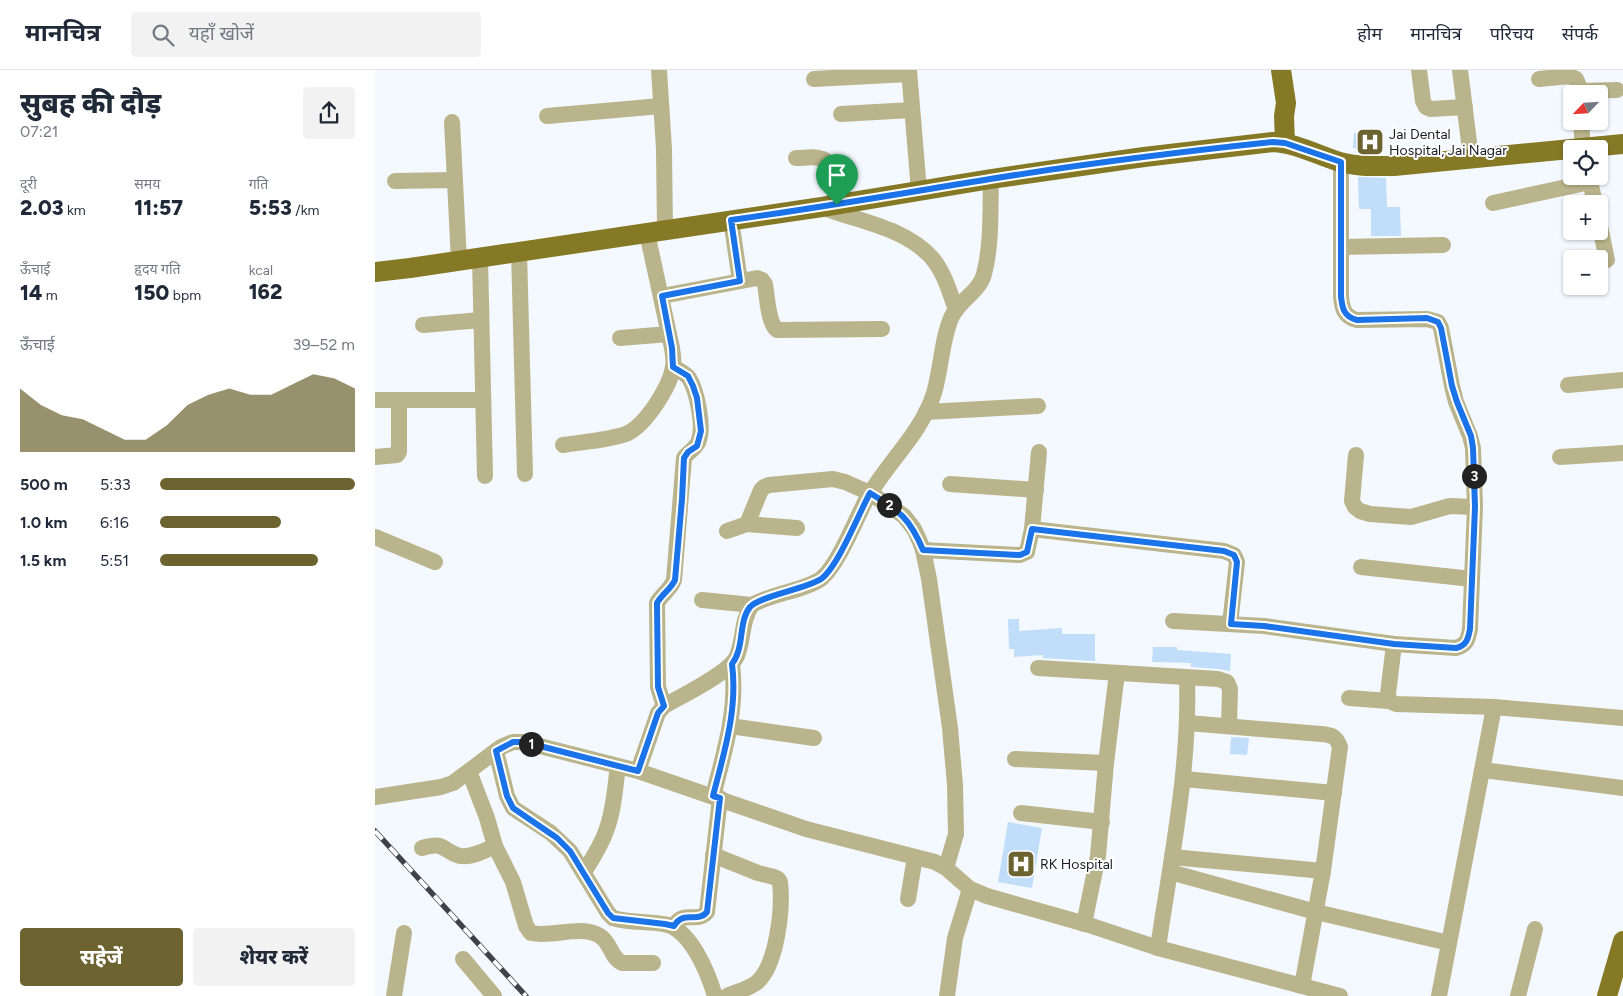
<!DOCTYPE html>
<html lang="hi">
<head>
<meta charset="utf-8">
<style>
  :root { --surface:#fff; --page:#f2f2f3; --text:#1f2937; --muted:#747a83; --line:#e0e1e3; --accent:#6c6330 }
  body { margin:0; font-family:Figtree,"Noto Sans Devanagari",sans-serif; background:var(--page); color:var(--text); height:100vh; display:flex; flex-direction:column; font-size:19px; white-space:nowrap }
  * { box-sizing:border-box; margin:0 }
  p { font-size:16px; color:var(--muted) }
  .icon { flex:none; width:28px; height:28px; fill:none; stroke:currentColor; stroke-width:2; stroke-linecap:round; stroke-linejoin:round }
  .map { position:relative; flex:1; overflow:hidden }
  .sheet { display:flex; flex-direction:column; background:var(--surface); width:375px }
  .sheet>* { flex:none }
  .needle { width:32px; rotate:245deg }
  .buttons { position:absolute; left:1188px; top:15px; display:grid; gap:10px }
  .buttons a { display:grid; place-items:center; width:45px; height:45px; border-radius:5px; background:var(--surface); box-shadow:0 1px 4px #0004; font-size:25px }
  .pin { position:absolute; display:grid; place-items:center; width:42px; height:42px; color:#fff; margin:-51px -21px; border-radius:50% 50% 50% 0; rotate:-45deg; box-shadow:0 0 5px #0007 }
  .pin .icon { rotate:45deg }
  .km { position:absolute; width:25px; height:25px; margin:-12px; border-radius:50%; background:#222; color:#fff; font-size:14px; line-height:25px; text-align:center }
  .round { display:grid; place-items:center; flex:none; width:52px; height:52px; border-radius:5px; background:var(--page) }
  .head { display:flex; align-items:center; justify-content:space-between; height:85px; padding:0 20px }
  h1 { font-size:28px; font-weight:800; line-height:38px }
  .metrics { display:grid; grid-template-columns:repeat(3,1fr); gap:8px; height:85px; padding:5px 20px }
  .metrics div { display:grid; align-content:center }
  .metrics b { font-size:21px; font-weight:800 }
  .metrics small { font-size:14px; font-weight:400 }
  .metrics p { font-size:14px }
  .chart { height:140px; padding:10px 20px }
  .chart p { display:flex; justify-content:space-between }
  .chart svg { width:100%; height:90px; margin-top:5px; fill:var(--accent); opacity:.7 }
  .button { display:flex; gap:10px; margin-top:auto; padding:10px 20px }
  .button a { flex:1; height:58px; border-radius:5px; background:var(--accent); color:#fff; font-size:20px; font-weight:800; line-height:58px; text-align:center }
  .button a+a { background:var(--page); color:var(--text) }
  ul { padding:0 20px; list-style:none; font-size:16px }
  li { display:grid; grid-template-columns:80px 60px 1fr; align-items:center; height:38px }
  li i { height:12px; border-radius:6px; background:var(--accent) }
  header { display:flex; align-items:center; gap:30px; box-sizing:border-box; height:70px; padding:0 25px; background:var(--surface); border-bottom:1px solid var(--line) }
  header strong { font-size:24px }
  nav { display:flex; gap:28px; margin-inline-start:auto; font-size:18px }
  .search { width:350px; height:45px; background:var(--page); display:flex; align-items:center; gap:12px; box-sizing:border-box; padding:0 18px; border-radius:5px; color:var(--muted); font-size:19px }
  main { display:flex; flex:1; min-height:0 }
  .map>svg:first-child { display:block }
</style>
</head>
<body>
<header>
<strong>मानचित्र</strong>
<div class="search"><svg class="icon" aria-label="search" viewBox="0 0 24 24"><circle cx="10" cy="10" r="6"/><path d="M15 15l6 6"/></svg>यहाँ खोजें</div>
<nav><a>होम</a><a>मानचित्र</a><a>परिचय</a><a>संपर्क</a></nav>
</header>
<main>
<section class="sheet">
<div class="head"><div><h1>सुबह की दौड़</h1><p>07:21</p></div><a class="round"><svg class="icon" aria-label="share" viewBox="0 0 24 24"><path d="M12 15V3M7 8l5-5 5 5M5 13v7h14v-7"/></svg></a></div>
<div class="metrics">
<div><p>दूरी</p><b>2.03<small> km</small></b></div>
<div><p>समय</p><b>11:57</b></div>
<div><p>गति</p><b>5:53<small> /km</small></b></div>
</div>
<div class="metrics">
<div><p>ऊँचाई</p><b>14<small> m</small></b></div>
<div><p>हृदय गति</p><b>150<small> bpm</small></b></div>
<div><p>kcal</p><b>162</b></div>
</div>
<div class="chart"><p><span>ऊँचाई</span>39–52 m</p>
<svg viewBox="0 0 160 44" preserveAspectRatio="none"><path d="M0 44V13L10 21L20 26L30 28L40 33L50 38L60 38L70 31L80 21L90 16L100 13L110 16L120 16L130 11L140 6L150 8L160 13V44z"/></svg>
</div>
<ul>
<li><b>500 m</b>5:33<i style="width:100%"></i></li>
<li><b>1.0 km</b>6:16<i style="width:62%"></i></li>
<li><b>1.5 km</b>5:51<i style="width:81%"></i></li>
</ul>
<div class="button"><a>सहेजें</a><a>शेयर करें</a></div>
</section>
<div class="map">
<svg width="1248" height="926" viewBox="0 0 1248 926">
  <rect width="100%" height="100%" fill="#f3f9ff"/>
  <g fill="#c0ddf9">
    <polygon points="979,63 1009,65 1008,80 978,78"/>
    <polygon points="983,107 1011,108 1012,137 1025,137 1026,166 996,166 996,139 984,139"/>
    <polygon points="633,549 644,549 644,561 687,558 687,564 720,564 720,591 668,588 668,585 639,587 639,579 634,579"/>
    <polygon points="778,577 802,577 802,580 856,584 855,601 844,599 816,597 816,593 777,592"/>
    <polygon points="856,667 874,668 872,685 855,684"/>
    <polygon points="633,752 667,758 657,818 623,812"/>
  </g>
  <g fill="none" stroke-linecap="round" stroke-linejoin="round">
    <g stroke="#bab48c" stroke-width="16">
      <polyline points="284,0 289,79 290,160"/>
      <polyline points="534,0 544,121"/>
      <polyline points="1044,0 1048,31 1051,37 1056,39 1090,37"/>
      <polyline points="1085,0 1096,88"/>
      <polyline points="439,9 534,4"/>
      <polyline points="1164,9 1195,6 1201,9 1204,16 1205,24"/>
      <polyline points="1205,21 1242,20"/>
      <polyline points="466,44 537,40"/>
      <polyline points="172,46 286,36"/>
      <polyline points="1206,51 1208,79"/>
      <polyline points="77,52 84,191"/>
      <path d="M421,88C432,88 449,84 455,95L462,135"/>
      <polyline points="1214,106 1220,134"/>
      <polyline points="20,111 80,110"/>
      <polyline points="1118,133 1215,112"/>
      <path d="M447,137C484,152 529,157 557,188C569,202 575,223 581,240"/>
      <polyline points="356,150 365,211"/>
      <polyline points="1224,152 1232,190"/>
      <polyline points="966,177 1068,175"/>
      <polyline points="144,182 150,404"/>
      <polyline points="105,188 110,406"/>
      <path d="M287,226L382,208L387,210L390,214C392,225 393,253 402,260L507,259"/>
      <polyline points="48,255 106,250"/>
      <polyline points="245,268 294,264"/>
      <polyline points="1193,315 1248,310"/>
      <polyline points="0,330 108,330"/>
      <polyline points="551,342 663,336"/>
      <path d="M188,375C206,372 238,370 253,363C271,354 295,317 298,297C299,291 298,284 297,278L272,163"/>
      <polyline points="981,385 977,431 980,437 985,441 995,444 1036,447 1075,436 1100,437"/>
      <polyline points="0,387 22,385 24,382 24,330"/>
      <polyline points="1185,387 1248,383"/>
      <polyline points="575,414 661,420"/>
      <polyline points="372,454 422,458"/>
      <polyline points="657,459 849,481 859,485 862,492 855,554"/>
      <polyline points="352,461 372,454 386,420 389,417 394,415 458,409 470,412 495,423 529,446 539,459 545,472 548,480 554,509 575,658 580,715 581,764 571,798"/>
      <polyline points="0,467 60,492"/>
      <polyline points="548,480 645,485 652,482 657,459 664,382"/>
      <polyline points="986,497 1097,509"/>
      <polyline points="327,530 377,535"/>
      <path d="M798,551L889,556L1019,574L1081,578C1092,575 1093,569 1095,559L1100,437L1098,378L1095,366L1081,332L1077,316L1066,258L1063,252L1052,249L982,250C969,247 967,238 966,226V92"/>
      <polyline points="1019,574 1013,624 1014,631 1021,634 1119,637 1064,926"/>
      <polyline points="663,598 843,609 852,612 855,619 854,656"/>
      <polyline points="974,628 1014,631"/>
      <path d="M289,636L283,617L282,533C287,524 296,519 299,510L309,388C313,382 322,378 324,370C329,356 322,321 314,308C310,303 304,300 298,297"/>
      <polyline points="1119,637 1248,648"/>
      <path d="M813,653L946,664C957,665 961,666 965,677L948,801L927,916"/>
      <polyline points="355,656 439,668"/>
      <path d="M121,681L132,726L138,738L176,763L195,781L233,843L238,848C254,853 272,851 288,854C315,857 333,903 340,926"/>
      <polyline points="640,689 731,693"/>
      <polyline points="1108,700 1248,718"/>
      <path d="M94,701L112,748L120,776L138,812L151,856L156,863C178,868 205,854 225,866C236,873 236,888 247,893H278"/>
      <path d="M263,701L283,643L289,636C306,626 355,603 362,586C369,569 366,551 377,535C395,524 432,520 447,508C463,494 480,452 490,432C510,394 546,365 559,323C566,300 567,267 577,246C585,230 605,221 609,204C617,174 615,140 616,109"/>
      <polyline points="809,709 959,723"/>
      <path d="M338,726C349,683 363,639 357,594"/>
      <polyline points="0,727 66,717 78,713 126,677 138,672 149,672 263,701 431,759 560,792 571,798 595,819 612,826 714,855 783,878 965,926"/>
      <polyline points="646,743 727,752"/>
      <path d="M47,778C72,771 66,781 85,786C96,788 109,781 120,776"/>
      <path d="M338,785L383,803L399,807L403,809L405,812C408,838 402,897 381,913C373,919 361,922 352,926"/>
      <polyline points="797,787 948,801"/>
      <path d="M209,802C217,789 226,776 231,761C239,741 240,717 243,696"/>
      <polyline points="795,802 941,842 1074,873"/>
      <polyline points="533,829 540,787"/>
      <polyline points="709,854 723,786 731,693 742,603"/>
      <path d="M299,856C309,839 322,854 332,842L345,728"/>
      <path d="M783,878C796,788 815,699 812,608"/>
      <polyline points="88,889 119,926"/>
      <polyline points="19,926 29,863"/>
      <polyline points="572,926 580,868 595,819"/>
      <polyline points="1143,926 1160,859"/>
    </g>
    <g stroke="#867925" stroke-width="20">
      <polyline points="906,0 911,33 909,46 910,73"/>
      <path d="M0,202L35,198L447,137L616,109L769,87L898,72C921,73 942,85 965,92C982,97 1001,96 1019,96L1248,74"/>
      <polyline points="1232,926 1248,871"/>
    </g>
    <defs>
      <polyline id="rail" points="0,761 151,926"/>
    </defs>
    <use href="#rail" stroke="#3f4347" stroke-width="5.5"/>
    <use href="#rail" stroke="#fff" stroke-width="4" stroke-dasharray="11" stroke-linecap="butt"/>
  </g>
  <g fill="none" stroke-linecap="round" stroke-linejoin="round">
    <defs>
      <path id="route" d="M898,72L910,73L966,92V226C967,238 969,247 982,250L1052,248L1063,252L1066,258L1077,316L1082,332L1096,366L1098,378L1100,437L1095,559C1093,569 1092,575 1081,578L1019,574L889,556L856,554L862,492L859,485L849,481L657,459L652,482L645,485L548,480C534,447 525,442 495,423C484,443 463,497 446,509C431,519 384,526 375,537C363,552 370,577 357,594C363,639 349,683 338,726L345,728L332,842C322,854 309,839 299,856L290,854L238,848L233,843L195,781L182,768L138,738L132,726L121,681L138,672H149L263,701L283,643L289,636L283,617L282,533C287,524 296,519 300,510L307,429L309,388L313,382L322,376L326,361L322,328L318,316L313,306L298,297L297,278L287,226L365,211L356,150C443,138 529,123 615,109C709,94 804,82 898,72Z"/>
    </defs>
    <use href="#route" stroke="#fff" stroke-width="10"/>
    <use href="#route" stroke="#1a73e8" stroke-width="6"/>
  </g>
  <defs>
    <symbol id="hospital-square" viewBox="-11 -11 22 22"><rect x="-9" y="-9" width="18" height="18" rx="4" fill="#6c6330" stroke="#fff"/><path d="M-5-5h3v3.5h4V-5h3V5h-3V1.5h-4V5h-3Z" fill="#fff"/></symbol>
  </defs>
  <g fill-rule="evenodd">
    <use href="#hospital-square" x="979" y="56" width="32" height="32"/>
    <use href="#hospital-square" x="630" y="778" width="32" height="32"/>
  </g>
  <g text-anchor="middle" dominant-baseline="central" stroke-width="4" stroke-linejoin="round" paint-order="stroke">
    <g font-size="14" fill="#191d20" stroke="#fff" text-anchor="start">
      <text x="1014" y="64">Jai Dental<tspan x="1014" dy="16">Hospital, Jai Nagar</tspan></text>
      <text x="665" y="794">RK Hospital</text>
    </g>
  </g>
</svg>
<div class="buttons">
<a><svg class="needle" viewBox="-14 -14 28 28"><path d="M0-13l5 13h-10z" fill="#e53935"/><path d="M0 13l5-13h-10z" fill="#747a83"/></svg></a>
<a><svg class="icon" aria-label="locate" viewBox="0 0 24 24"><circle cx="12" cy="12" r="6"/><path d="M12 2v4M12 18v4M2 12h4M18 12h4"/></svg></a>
<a>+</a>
<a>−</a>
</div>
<div class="pin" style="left:462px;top:135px;background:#1e9e55"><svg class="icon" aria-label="arrive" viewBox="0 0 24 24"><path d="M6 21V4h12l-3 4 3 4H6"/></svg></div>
<b class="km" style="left:156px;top:674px">1</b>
<b class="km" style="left:514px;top:435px">2</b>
<b class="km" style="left:1099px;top:406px">3</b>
</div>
</main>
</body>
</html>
